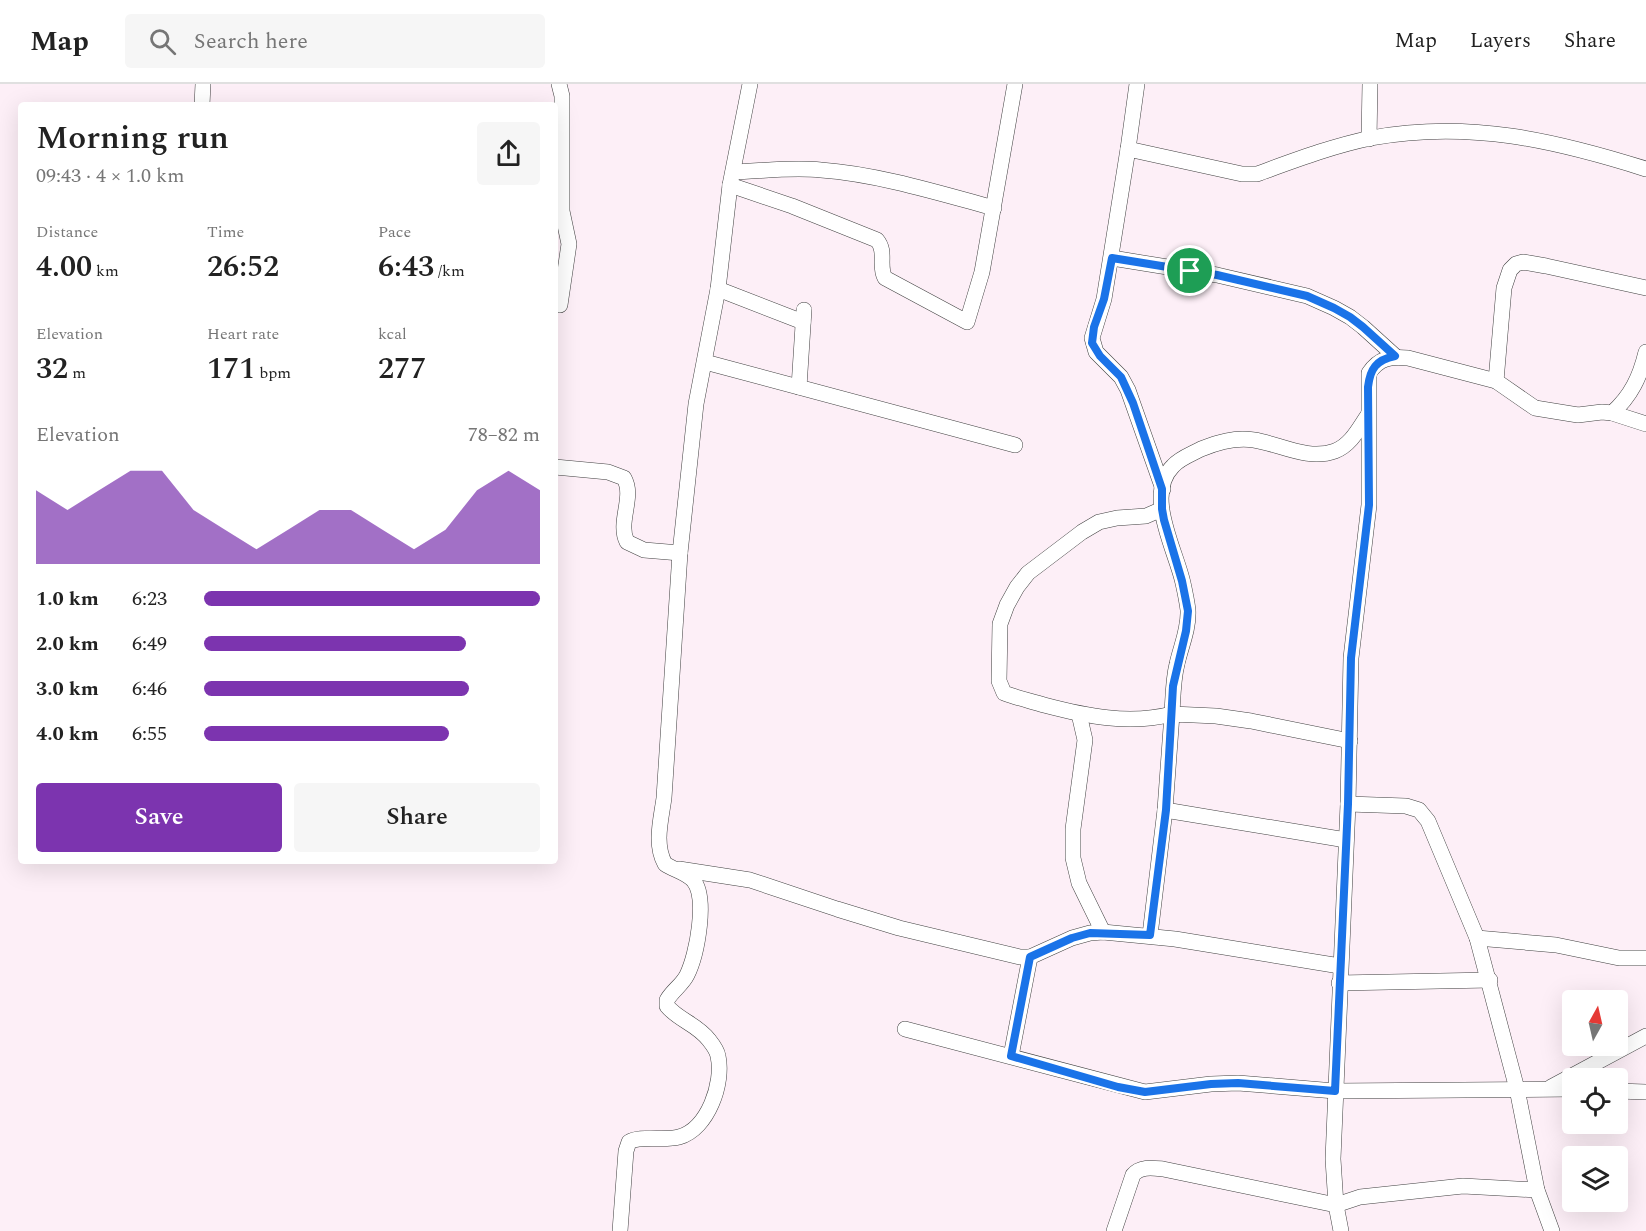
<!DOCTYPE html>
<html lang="en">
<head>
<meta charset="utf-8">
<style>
  :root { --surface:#fff; --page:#f6f6f6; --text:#222; --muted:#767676; --line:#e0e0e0; --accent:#7c34af }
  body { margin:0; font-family:Spectral,serif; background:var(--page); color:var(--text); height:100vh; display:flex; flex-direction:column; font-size:22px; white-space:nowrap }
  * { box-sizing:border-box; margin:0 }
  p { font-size:20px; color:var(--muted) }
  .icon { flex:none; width:33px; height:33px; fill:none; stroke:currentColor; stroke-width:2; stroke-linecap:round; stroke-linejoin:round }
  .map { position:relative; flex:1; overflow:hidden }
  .side { position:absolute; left:18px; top:18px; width:540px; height:762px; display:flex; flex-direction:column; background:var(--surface); border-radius:6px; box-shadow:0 6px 24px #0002 }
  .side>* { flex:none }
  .needle { width:39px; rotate:8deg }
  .fabs { position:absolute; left:1562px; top:906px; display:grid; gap:12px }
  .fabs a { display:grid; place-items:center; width:66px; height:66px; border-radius:6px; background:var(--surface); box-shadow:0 6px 24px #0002; font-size:30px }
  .pin { position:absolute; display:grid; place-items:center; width:51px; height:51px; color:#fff; margin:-26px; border:3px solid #fff; border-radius:50%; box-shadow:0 2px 6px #0007 }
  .round { display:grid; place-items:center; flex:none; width:63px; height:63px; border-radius:6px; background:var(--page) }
  .headline { display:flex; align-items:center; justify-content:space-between; height:102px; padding:0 18px }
  h1 { font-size:33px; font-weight:600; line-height:45px }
  .figures { display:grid; grid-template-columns:repeat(3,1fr); gap:9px; height:102px; padding:6px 18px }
  .figures div { display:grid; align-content:center }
  .figures b { font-size:30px; font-weight:600 }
  .figures small { font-size:16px; font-weight:400 }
  .figures p { font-size:16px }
  .chart { height:168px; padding:12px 18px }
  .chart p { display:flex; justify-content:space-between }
  .chart svg { width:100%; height:108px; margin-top:6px; fill:var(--accent); opacity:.7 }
  .primary-button { display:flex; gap:12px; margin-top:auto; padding:12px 18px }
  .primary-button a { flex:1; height:69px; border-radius:6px; background:var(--accent); color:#fff; font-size:24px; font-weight:600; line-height:69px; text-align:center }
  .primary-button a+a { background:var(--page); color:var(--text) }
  ul { padding:0 18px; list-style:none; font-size:20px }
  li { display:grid; grid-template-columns:96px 72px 1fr; align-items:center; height:45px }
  li i { height:15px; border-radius:8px; background:var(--accent) }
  header { display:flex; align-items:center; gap:36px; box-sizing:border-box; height:84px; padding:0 30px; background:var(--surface); border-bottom:2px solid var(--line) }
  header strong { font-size:28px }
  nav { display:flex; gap:33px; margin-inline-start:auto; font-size:21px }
  .search { width:420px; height:54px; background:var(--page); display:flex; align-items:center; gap:15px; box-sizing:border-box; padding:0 21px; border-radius:6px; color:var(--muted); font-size:22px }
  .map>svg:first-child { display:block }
</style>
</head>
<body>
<header>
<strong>Map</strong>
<div class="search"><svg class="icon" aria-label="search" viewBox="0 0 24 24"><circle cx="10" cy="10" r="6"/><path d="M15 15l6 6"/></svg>Search here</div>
<nav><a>Map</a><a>Layers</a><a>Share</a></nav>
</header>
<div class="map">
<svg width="1646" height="1147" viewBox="0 0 1646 1147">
  <rect width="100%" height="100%" fill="#fdeff7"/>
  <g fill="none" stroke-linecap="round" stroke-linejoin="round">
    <defs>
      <g id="street">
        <polyline points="559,0 562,12 562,127 569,160 560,221"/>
        <polyline points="202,21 203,0"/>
        <polyline points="1369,55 1370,0"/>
        <polyline points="1128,65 1137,0"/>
        <path d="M733,88C762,87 792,83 821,86C877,90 939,109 994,124"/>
        <path d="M730,101L792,122L877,156C887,168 878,182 885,194L967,238L982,188L1015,0"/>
        <polyline points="1112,174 1217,191 1307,212 1334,224 1350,233 1363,243 1395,272"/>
        <polyline points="718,205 803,238"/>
        <polyline points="705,278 1015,361"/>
        <polyline points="1496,297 1504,204 1510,186 1516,180 1523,178 1546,182 1646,204"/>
        <polyline points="799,303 804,226"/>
        <path d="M1612,329C1631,312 1640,293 1646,268"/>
        <path d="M555,383L608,388L624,394C635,413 617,438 627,458L644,466L680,469"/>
        <path d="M1163,405L1128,306L1121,293L1096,268L1092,254L1104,215L1128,65L1242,90H1257C1293,77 1332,62 1371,54C1468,36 1554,56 1646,85"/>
        <path d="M1162,425L1146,432L1117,434L1099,438L1082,448L1028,489L1017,503L1007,521L1000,540L999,597L1004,609C1017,614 1031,617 1044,621C1086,632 1129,641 1172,630C1173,613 1173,596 1177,580C1181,562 1189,545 1188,526C1187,518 1185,508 1183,499C1176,466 1144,411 1173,382C1180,374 1192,370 1201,365C1218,358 1235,353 1254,356C1280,360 1308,377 1335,367C1351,361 1359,344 1368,331"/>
        <polyline points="1079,630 1085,656 1073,745 1073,774 1079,799 1103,848"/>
        <polyline points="1348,720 1406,722 1419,726 1428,737 1477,854 1517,1005 1537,1106 1552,1147"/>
        <polyline points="1165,726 1346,756"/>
        <polyline points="679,785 750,796 837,825 899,844 1020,873 1030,873 1072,854 1090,849 1103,848 1175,855 1340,882"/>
        <polyline points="1150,851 1165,726 1172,630 1216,632 1251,637 1350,657"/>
        <polyline points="1477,854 1556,861 1619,874 1646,874"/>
        <polyline points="1339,899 1490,896"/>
        <polyline points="905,945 1145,1008 1211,1000 1238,999 1335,1007 1572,1005"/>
        <polyline points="1011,972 1030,873"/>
        <polyline points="1551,1003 1646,952"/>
        <polyline points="1617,1007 1646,1008"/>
        <path d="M620,1147L626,1067L629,1058C639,1051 665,1057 679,1053C708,1045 724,999 718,972C717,966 713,961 709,956C697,940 678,936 667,922V916C673,906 682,901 687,891C697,871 708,813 693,796C685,788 674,786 665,780C654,760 661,736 664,714L680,469L696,320L718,205L730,101L750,0"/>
        <path d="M1114,1147L1133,1091C1140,1082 1153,1084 1163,1085L1336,1121L1360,1113L1463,1102L1537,1106"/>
        <path d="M1341,1147L1336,1121L1333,1075L1348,720L1351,574L1369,421V289C1379,274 1391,272 1408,274L1496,297L1535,324L1578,331L1602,328L1612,329L1646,340"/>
      </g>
    </defs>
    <use href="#street" stroke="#404040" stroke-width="16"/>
    <use href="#street" stroke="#fff" stroke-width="15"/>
  </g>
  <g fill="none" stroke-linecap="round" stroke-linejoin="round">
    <defs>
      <path id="route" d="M1112,174L1217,191L1307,212L1334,224L1350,233L1363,243L1395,272C1376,276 1370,285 1368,303L1369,421L1351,574L1348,720L1335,1007L1238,999L1211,1000L1145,1008L1118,1003L1011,972L1030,873L1072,854L1090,849L1150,851L1166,726L1173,602L1186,547L1188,527L1182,497L1164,436L1162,425V405L1133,319L1121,293L1100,272L1092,259L1094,243L1104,215Z"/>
    </defs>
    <use href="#route" stroke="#fff" stroke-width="12"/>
    <use href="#route" stroke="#1a73e8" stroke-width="8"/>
  </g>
</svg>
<div class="fabs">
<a><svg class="needle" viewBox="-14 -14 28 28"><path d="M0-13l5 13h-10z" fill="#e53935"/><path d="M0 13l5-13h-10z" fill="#767676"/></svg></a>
<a><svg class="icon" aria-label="locate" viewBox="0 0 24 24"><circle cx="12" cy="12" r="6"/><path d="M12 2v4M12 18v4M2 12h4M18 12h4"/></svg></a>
<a><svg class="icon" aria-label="layers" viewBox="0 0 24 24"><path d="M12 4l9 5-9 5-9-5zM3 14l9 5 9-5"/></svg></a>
</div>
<div class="pin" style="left:1190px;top:187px;background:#1e9e55"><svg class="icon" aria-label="arrive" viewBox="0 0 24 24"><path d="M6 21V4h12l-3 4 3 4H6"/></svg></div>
<section class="side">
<div class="headline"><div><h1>Morning run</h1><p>09:43 · 4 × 1.0 km</p></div><a class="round"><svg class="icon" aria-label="share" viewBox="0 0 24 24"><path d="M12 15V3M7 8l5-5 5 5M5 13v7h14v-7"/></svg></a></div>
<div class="figures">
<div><p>Distance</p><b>4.00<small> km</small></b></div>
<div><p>Time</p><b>26:52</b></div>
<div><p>Pace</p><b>6:43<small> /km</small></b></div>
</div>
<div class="figures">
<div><p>Elevation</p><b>32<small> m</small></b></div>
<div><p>Heart rate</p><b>171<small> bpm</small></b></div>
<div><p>kcal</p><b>277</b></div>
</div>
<div class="chart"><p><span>Elevation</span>78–82 m</p>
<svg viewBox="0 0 160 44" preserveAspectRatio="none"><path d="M0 44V14L10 22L20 14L30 6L40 6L50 22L60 30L70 38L80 30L90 22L100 22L110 30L120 38L130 30L140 14L150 6L160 14V44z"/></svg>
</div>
<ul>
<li><b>1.0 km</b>6:23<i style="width:100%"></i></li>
<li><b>2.0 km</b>6:49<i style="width:78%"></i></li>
<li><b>3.0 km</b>6:46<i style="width:79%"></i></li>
<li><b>4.0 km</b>6:55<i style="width:73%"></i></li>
</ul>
<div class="primary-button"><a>Save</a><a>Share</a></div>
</section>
</div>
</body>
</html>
